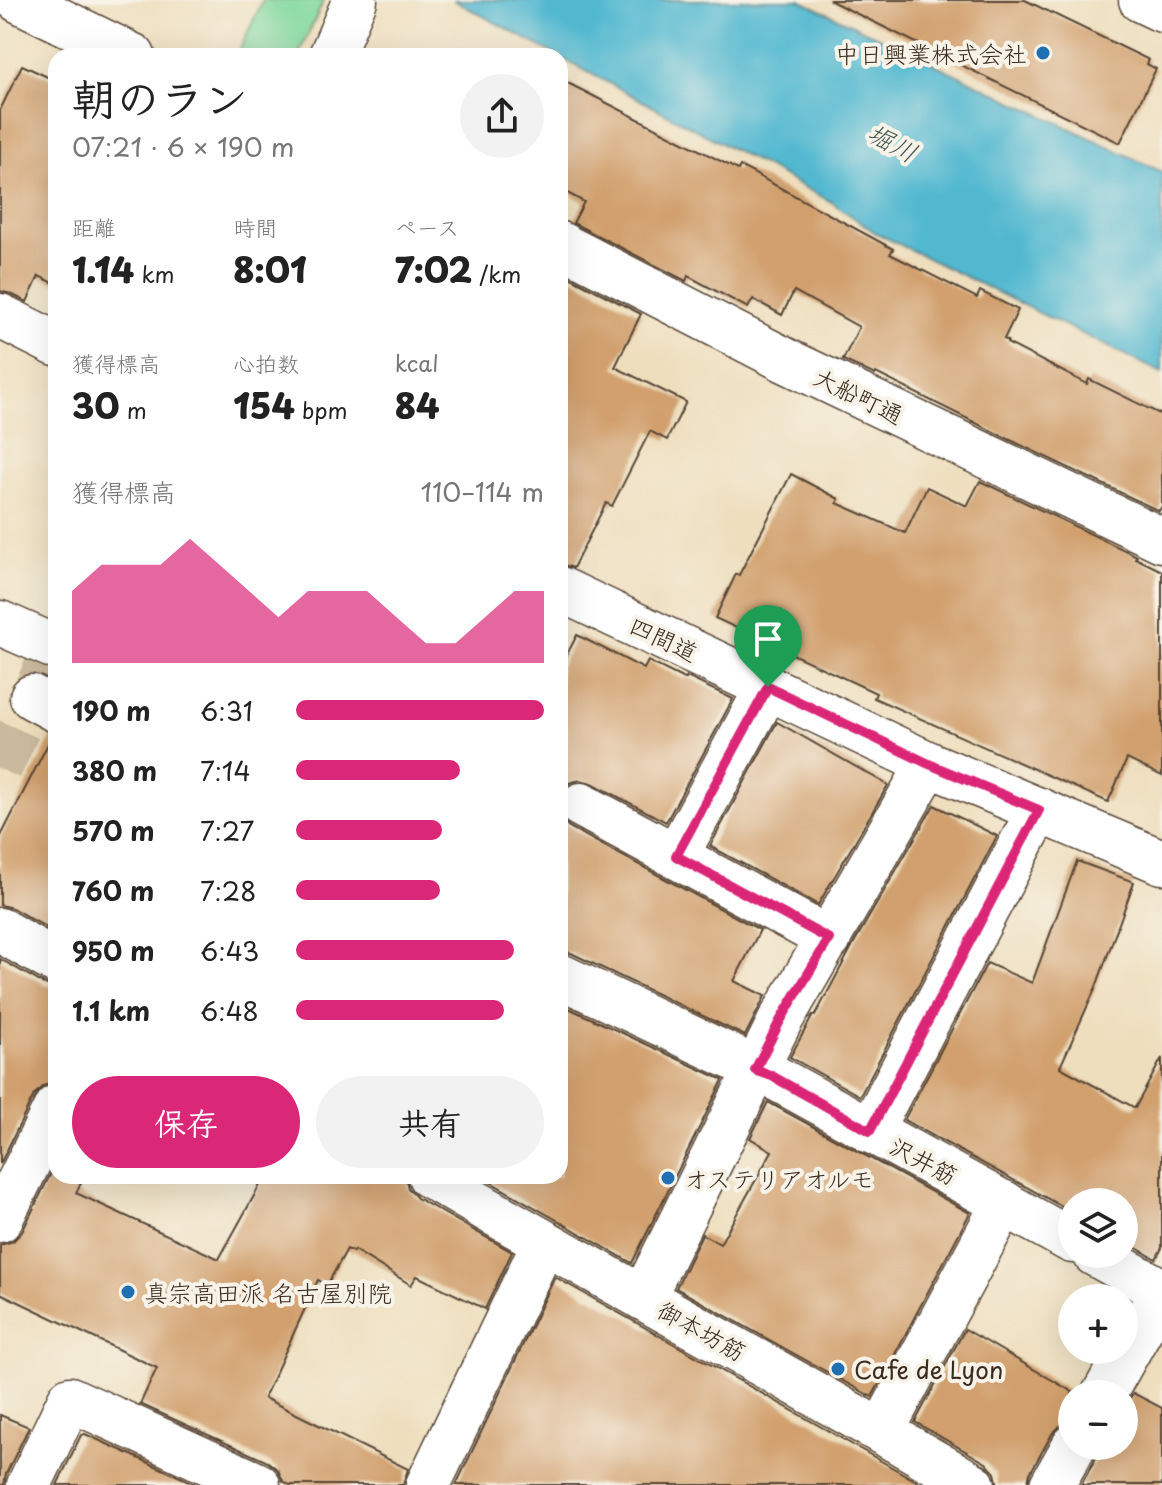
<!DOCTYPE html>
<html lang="ja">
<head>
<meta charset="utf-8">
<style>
  :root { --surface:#fff; --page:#f2f2f2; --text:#222; --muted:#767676; --accent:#db2777 }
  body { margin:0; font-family:"Playpen Sans","Klee One",sans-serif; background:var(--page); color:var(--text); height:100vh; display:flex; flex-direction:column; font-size:30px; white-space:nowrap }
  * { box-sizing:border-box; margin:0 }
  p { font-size:26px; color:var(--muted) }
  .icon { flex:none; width:44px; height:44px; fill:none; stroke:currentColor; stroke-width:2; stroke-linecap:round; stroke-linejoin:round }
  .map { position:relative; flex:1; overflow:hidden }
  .side { position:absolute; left:48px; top:48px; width:520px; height:1136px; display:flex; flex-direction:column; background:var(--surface); border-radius:24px; box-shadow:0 8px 32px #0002 }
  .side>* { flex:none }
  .buttons { position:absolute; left:1058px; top:1188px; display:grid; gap:16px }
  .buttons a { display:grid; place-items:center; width:80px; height:80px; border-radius:50%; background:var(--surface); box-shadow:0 8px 32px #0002; font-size:40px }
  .pin { position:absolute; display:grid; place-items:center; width:68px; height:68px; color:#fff; margin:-82px -34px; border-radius:50% 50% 50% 0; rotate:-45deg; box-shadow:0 0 8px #0007 }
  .pin .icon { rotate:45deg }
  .round { display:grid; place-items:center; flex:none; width:84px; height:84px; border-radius:42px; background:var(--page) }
  .headline { display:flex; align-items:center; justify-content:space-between; height:136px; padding:0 24px }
  h1 { font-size:44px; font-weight:800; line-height:60px }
  .stats { display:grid; grid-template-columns:repeat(3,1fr); gap:12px; height:136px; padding:8px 24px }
  .stats div { display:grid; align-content:center }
  .stats b { font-size:34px; font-weight:800 }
  .stats small { font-size:22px; font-weight:400 }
  .stats p { font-size:22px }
  .chart { height:224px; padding:16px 24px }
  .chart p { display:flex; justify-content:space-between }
  .chart svg { width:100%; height:144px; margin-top:8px; fill:var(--accent); opacity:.7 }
  .primary-button { display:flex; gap:16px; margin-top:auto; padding:16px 24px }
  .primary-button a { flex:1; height:92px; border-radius:48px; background:var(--accent); color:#fff; font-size:32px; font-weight:800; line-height:92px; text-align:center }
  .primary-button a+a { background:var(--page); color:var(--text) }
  ul { padding:0 24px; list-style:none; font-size:26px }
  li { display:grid; grid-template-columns:128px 96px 1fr; align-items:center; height:60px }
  li i { height:20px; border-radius:10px; background:var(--accent) }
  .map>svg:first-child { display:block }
</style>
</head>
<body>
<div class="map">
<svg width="1162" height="1485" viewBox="0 0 1162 1485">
  <rect width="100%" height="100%" fill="#f7f3e8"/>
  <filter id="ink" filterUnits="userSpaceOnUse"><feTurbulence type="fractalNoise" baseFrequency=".0125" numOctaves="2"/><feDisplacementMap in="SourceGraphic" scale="16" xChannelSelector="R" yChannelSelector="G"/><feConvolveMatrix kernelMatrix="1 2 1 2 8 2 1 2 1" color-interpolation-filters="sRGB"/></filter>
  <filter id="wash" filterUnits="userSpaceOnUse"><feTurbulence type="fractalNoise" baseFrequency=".006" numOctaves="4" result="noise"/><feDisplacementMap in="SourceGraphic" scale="32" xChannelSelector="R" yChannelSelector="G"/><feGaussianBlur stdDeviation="1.8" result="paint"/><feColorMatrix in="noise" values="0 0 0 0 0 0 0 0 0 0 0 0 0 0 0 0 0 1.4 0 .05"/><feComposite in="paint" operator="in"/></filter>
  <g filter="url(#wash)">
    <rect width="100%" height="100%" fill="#eedebd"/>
    <polygon fill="#7fd89d" stroke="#5d815e" stroke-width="2" points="263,0 324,0 298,56 248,56 239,51"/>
    <polygon fill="#51b8d0" stroke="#467177" stroke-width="2" points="453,0 800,0 1162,172 1162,373 876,233 830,201"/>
    <g id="blocks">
      <g fill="#d1a06e">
        <polygon points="829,0 1025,0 1149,60 1147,64 1156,69 1120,143"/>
        <polygon points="22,65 56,81 56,284 39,276 27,302 11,294 0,291 0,110"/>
        <polygon points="560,79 738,170 740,166 893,249 890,254 977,298 980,291 1018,310 1004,339 1008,341 1007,343 1087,384 1089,379 1162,415 1162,506 1159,511 1002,436 876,373 875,375 843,360 859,327 794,291 782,315 753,299 748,308 688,276 686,281 573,223 584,202 560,189"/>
        <polygon points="560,272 641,314 615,367 686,402 667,440 650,431 612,506 606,503 573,568 560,564"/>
        <polygon points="791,474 839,499 837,503 905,533 927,487 967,506 980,481 1137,556 1135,558 1162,571 1162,776 1127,759 1108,802 874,698 876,693 715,618 736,574 739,575"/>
        <polygon points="577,635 644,669 648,661 682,678 686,679 687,677 733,699 666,822 592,783 580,780 569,783 560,792 560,668"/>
        <polygon points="777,722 888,785 818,905 710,846"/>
        <polygon points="53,734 56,735 56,933 12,908 0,905 0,838"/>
        <polygon points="934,805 997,836 860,1096 790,1057 813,1015 815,1016 855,941"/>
        <polygon points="560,818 569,827 760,930 734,981 765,996 745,1036 571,953 560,951"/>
        <polygon points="1077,861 1134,882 1096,987 1060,1067 1135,1108 1162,1058 1162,1248 1156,1259 1124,1241 1124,1202 1072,1202 1072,1212 904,1120 987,963 1032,983"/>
        <polygon points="0,959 44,984 56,987 56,1082 43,1086 34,1095 0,1164"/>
        <polygon points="560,1004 723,1080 632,1263 480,1176 560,1176"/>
        <polygon points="768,1102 970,1213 872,1397 676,1288 702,1234 720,1244 772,1151 750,1138"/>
        <polygon points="56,1163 56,1176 84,1176 76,1193 219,1259 265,1176 405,1176 408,1188 417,1198 512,1252 485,1309 417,1276 411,1285 354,1250 353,1252 347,1249 327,1285 318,1280 264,1398 408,1469 403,1485 290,1485 283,1481 278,1470 268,1462 140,1404 157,1368 0,1293 0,1245 13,1241 22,1232"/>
        <polygon points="555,1277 825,1429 923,1485 456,1485"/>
        <polygon points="965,1329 1076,1394 1072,1394 1072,1421 1061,1425 1052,1434 1030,1473 1027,1485 998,1485 995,1473 986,1463 915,1422"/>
        <polygon points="1133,1393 1162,1408 1162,1485 1081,1485 1096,1458 1099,1446 1124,1446 1124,1408"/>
        <polygon points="0,1415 29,1427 6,1474 4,1485 0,1485"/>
        <polygon points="85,1434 198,1485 57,1485 81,1435"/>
      </g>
    </g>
  </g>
  <g filter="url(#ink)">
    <use href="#blocks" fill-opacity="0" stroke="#564536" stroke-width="2"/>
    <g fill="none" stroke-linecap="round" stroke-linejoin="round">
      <polyline stroke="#caba9d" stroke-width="44" stroke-dasharray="44 22" stroke-linecap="butt" points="0,769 56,645"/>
      <defs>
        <g id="minor">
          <polyline points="18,0 133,56"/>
          <polyline points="1141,0 1162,10"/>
          <polyline points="331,56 355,0"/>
          <polyline points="560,244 785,360 1162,540"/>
          <polyline points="0,316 56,344"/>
          <polyline points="560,589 929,764 1162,862"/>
          <polyline points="0,623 55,647"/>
          <polyline points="32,697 56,710"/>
          <polyline points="581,805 829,939"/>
          <polyline points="676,856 768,687"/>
          <polyline points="0,930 56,962"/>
          <polyline points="560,976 772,1076 1072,1241"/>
          <polyline points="870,1131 1039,810"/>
          <path d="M430,1176C609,1282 794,1379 973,1485"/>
          <polyline points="0,1220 56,1107"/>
          <polyline points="1095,1254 1162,1291"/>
          <polyline points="643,1298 780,1021 929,764"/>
          <polyline points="1104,1394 1162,1291"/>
          <polyline points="882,1431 1004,1203"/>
          <polyline points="29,1485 70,1399 258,1485"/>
          <polyline points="428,1485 544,1243"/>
          <polyline points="1052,1485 1074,1446"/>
        </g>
      </defs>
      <use href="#minor" stroke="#564536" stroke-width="47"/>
      <use href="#minor" stroke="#fff" stroke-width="44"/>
    </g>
  </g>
  <g fill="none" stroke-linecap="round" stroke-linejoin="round" filter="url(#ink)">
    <defs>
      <polygon id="route" points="768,687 929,764 1039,810 870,1131 772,1076 755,1070 780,1021 829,939 676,856"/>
    </defs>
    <use href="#route" stroke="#fff" stroke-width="16"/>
    <use href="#route" stroke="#db2777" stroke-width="10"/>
  </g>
  <g fill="#1f6fb2" stroke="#f7f3e8" stroke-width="3">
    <circle cx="1043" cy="53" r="8"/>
    <circle cx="668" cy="1178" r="8"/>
    <circle cx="128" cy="1292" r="8"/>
    <circle cx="838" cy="1369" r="8"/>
  </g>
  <g text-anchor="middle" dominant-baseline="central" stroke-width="8" stroke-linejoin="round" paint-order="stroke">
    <g font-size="24" fill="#3b2a1e" stroke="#f7f3e8" text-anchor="start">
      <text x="1027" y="53" text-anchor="end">中日興業株式会社</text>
      <text x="684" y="1178">オステリアオルモ</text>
      <text x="144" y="1292">真宗高田派 名古屋別院</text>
      <text x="854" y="1369">Cafe de Lyon</text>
    </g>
    <g font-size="24" fill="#3b2a1e" stroke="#f7f3e8">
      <text transform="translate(859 395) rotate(26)">大船町通</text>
      <text transform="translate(664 638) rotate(25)">四間道</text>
      <text transform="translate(924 1160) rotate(28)">沢井筋</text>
      <text transform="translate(702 1330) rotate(29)">御本坊筋</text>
    </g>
    <g font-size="26" font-style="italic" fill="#425553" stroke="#f7f3e8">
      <text transform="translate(893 142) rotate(28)">堀川</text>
    </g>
  </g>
</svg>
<div class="buttons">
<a><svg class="icon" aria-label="layers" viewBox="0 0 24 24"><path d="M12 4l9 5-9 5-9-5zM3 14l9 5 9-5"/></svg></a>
<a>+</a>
<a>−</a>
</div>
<div class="pin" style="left:768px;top:687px;background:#1e9e55"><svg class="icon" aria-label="arrive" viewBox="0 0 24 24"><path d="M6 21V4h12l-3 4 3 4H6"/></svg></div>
<section class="side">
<div class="headline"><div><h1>朝のラン</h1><p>07:21 · 6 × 190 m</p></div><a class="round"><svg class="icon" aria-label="share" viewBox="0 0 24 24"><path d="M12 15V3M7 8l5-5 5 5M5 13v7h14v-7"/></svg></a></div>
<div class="stats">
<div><p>距離</p><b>1.14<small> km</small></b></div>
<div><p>時間</p><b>8:01</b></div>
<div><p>ペース</p><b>7:02<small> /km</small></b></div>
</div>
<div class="stats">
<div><p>獲得標高</p><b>30<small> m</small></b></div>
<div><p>心拍数</p><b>154<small> bpm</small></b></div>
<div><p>kcal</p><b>84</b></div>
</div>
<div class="chart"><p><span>獲得標高</span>110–114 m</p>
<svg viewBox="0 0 160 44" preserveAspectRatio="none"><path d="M0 44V22L10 14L20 14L30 14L40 6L50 14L60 22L70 30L80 22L90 22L100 22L110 30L120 38L130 38L140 30L150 22L160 22V44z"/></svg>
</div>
<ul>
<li><b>190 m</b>6:31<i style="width:100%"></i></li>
<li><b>380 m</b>7:14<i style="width:66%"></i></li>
<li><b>570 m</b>7:27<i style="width:59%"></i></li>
<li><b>760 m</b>7:28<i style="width:58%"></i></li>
<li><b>950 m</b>6:43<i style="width:88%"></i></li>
<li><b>1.1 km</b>6:48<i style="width:84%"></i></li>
</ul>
<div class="primary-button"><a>保存</a><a>共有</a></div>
</section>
</div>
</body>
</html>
